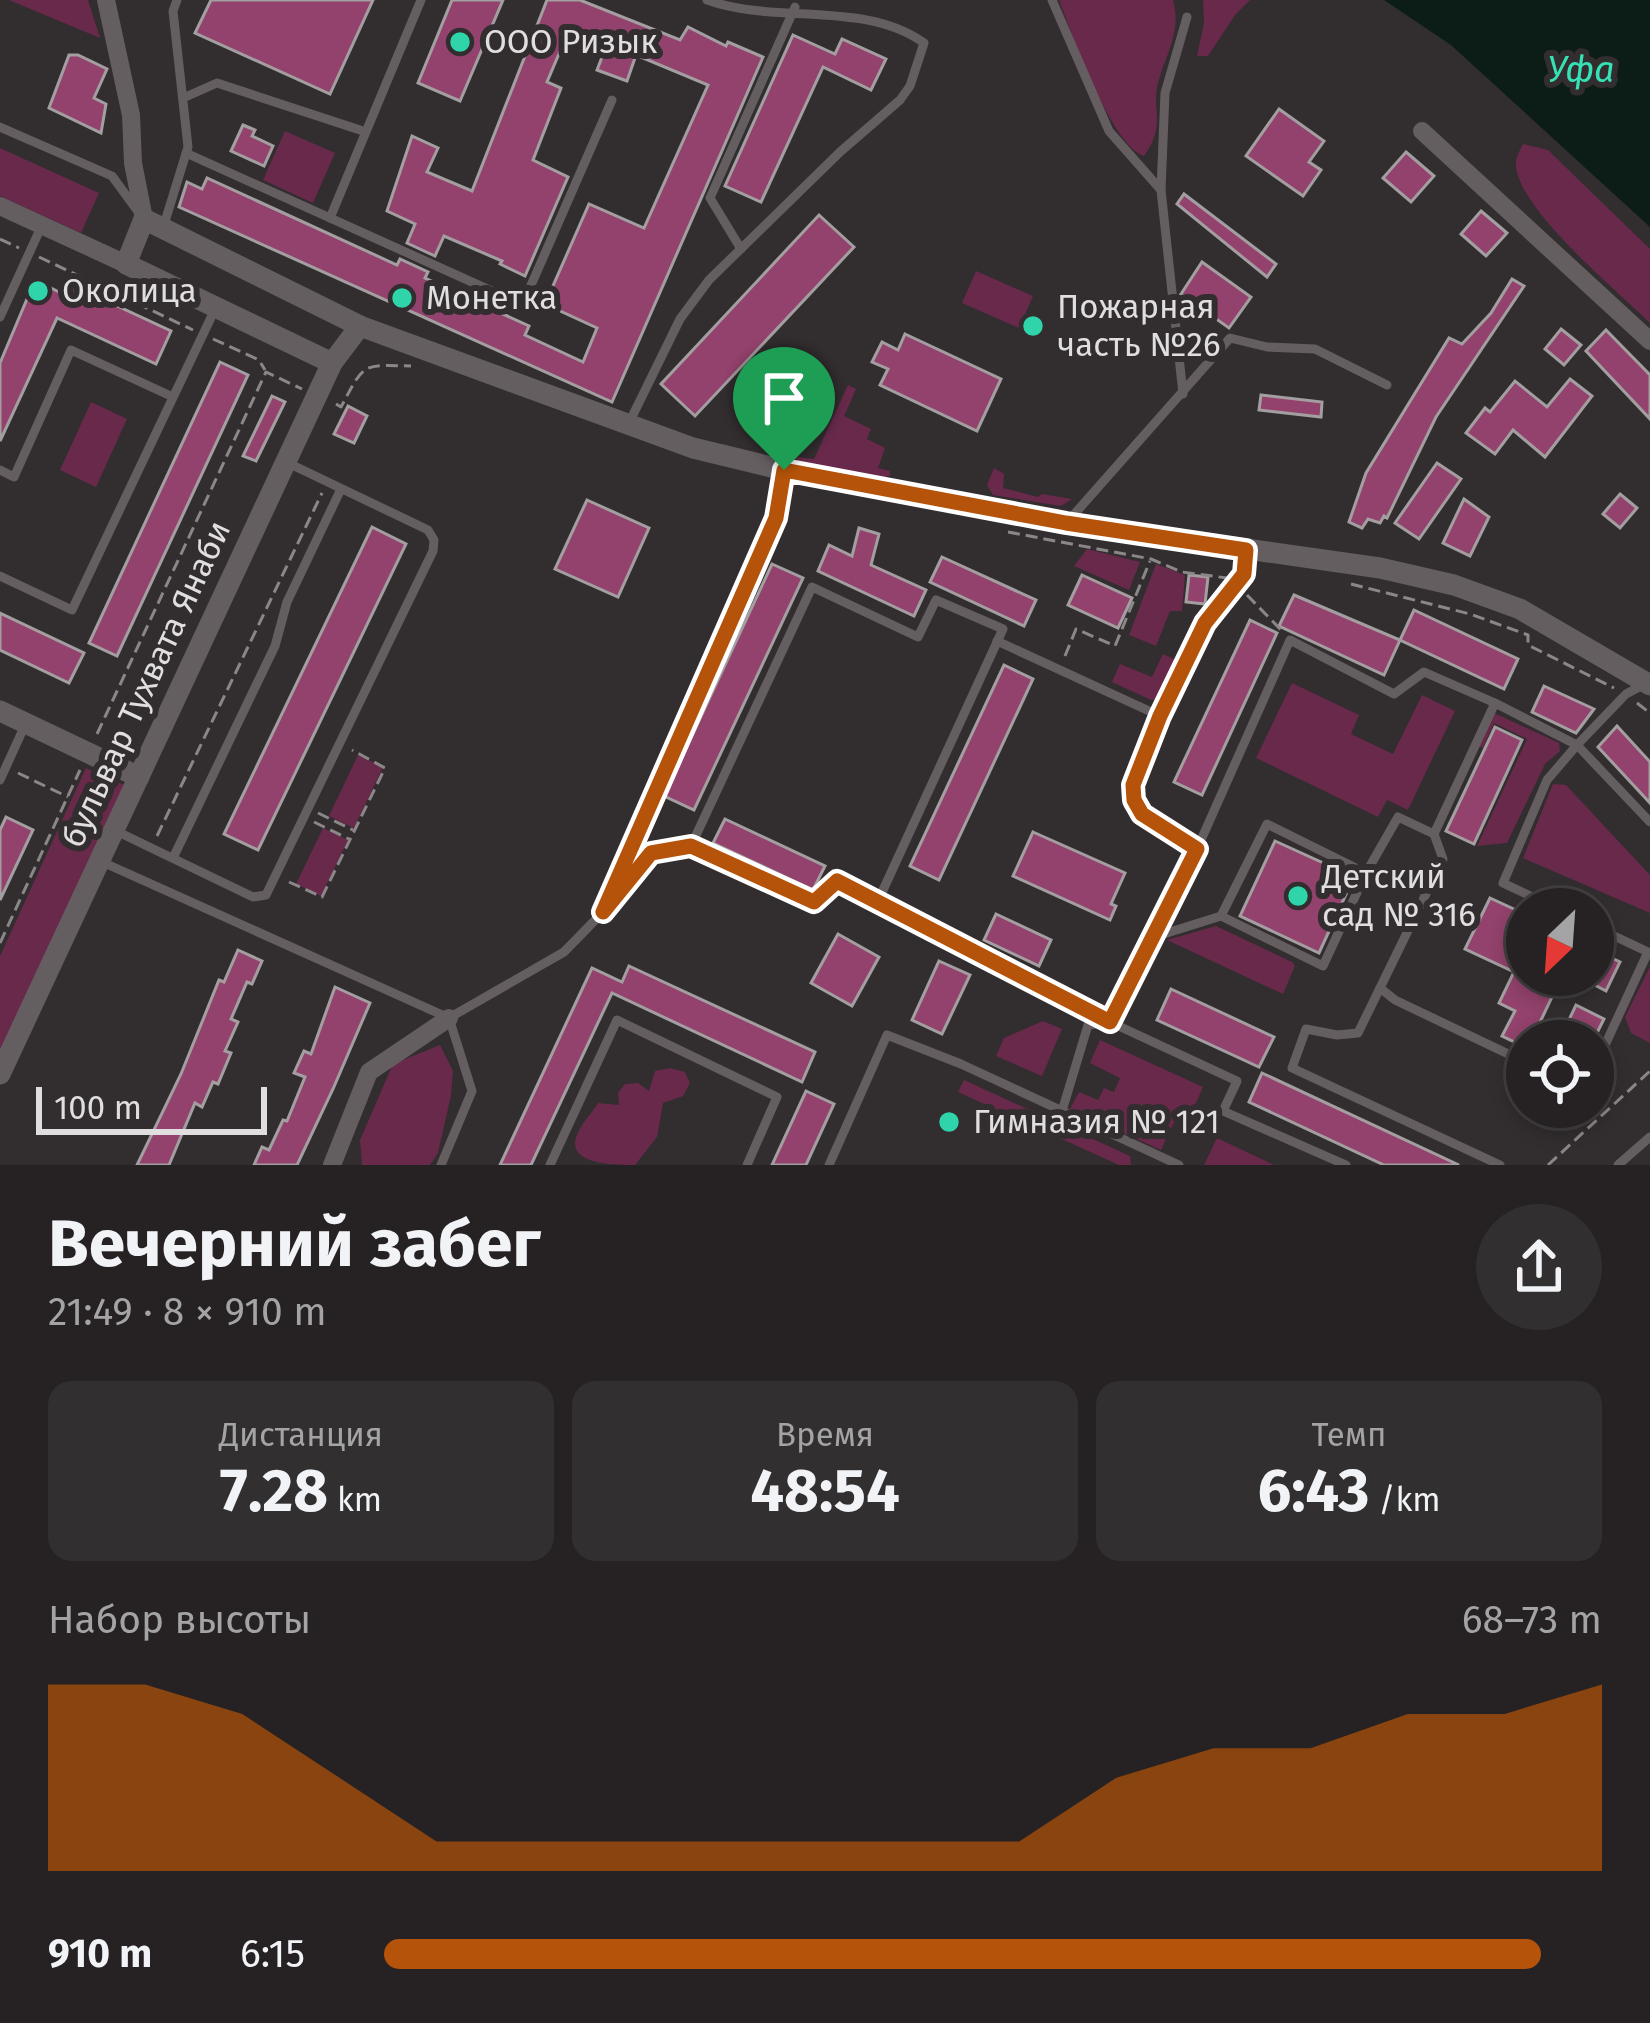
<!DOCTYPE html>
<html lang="ru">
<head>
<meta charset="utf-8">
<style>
  :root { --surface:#262223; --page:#322f30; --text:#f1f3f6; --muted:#a4a4a6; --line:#423f41; --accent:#b45309 }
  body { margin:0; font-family:"Fira Sans",sans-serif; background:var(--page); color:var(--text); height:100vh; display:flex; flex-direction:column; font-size:45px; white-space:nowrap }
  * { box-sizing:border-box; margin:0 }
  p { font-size:39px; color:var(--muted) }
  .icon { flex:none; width:66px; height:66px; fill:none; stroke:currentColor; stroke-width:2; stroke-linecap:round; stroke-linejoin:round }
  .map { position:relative; height:1165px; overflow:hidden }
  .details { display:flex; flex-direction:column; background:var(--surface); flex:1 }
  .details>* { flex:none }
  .needle { width:78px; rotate:205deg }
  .tools { position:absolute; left:1506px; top:888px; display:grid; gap:24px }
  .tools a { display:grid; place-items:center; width:108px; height:108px; border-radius:50%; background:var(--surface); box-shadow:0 6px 18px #0003,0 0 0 3px var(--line); font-size:60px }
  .scale { position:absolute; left:36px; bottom:30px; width:231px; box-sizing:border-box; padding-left:12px; border:6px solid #e1dedf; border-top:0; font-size:33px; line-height:42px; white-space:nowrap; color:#e1dedf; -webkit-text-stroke:9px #322d2f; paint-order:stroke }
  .pin { position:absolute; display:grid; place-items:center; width:102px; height:102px; color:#fff; margin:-123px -51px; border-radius:50% 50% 50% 0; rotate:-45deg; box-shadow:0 0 12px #0007 }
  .pin .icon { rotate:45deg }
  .round { display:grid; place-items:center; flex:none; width:126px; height:126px; border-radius:63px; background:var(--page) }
  .overview { display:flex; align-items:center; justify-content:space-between; height:204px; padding:0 48px }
  h1 { font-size:66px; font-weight:700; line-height:90px }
  .stats { display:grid; grid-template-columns:repeat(3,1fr); gap:18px; height:204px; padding:12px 48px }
  .stats div { display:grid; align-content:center; border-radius:24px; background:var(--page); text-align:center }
  .stats b { font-size:60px; font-weight:700 }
  .stats small { font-size:33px; font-weight:400 }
  .stats p { font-size:33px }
  .chart { height:336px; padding:24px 48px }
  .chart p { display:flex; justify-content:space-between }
  .chart svg { width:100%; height:216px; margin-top:12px; fill:var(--accent); opacity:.7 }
  ul { padding:0 48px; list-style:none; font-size:39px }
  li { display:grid; grid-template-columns:192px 144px 1fr; align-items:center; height:90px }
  li i { height:30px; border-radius:15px; background:var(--accent) }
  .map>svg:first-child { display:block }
</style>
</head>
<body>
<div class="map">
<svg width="1650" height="1165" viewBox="0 0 1650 1165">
  <rect width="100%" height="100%" fill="#322d2f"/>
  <g fill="#68294b">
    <polygon points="9,0 88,0 100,38"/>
    <path d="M1059,0H1173C1182,31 1166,54 1158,83C1151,111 1167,124 1144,156C1111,145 1072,34 1059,0Z"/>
    <polygon points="1203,0 1250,0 1235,15 1208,56 1197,56 1204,23"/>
    <polygon points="285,131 335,153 313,203 263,180"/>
    <path d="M1523,144L1548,150L1650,249V323C1619,292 1512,205 1516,161C1516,157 1521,148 1523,144Z"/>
    <polygon points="0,148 99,193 81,233 0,196"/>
    <polygon points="976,271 1033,296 1019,328 962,303"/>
    <polygon points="848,385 856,389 844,416 871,429 867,439 885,448 878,468 890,471 890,475 884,478 799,464 796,457 814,459"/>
    <polygon points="91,402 127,419 96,487 60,470"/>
    <polygon points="994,468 1004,474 1003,488 1038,497 1042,494 1072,499 1061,506 993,495 987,485"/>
    <polygon points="1087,549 1140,562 1129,590 1074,566"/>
    <polygon points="1156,564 1185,575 1182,611 1170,611 1156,646 1129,635"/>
    <polygon points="1163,654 1178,661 1161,699 1151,700 1112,682 1120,664 1152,677"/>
    <polygon points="1292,683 1359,715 1351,734 1393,754 1422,695 1455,711 1408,810 1387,800 1378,817 1256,758"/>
    <polygon points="1494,713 1559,743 1560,751 1545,764 1507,843 1477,846 1527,739 1494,723 1483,748 1479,746"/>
    <polygon points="358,755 383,767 354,828 329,816"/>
    <polygon points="86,768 124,785 0,1054 0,956"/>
    <polygon points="1553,784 1566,785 1650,875 1650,913 1523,858"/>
    <polygon points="323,828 348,840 321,896 296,884"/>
    <polygon points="1216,926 1292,962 1295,966 1283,994 1167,940"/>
    <polygon points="1650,967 1650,1043 1631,1033 1625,1017"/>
    <polygon points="1043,1021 1062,1029 1042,1076 996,1056 1004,1038"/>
    <polygon points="1100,1040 1203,1087 1195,1105 1203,1109 1184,1126 1174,1122 1161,1150 1070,1109 1079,1092 1098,1100 1104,1088 1114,1092 1120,1078 1090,1063"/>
    <polygon points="440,1045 453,1071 451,1095 438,1153 430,1165 362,1165 360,1140 393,1064"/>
    <path d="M670,1068L685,1072L690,1083L683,1096L663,1103L657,1137L635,1165C613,1165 557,1165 581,1127C586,1118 593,1112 598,1103L619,1105L618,1093L625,1084L638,1083L649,1091L655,1071Z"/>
    <polygon points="964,1080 1130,1156 1131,1165 1119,1165 958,1092"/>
    <polygon points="1217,1138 1274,1165 1204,1165"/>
  </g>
  <polygon fill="#0c1c17" points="1384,0 1650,0 1650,227 1451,45"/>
  <g fill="#92426c" stroke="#a39ea0" stroke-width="3">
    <polygon points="211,0 373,0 330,94 195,33"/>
    <polygon points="452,0 503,0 460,101 418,83"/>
    <polygon points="547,0 580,0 680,40 688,27 726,46 728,42 763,57 612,402 179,207 187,182 202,189 207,178 397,265 400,259 428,272 425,278 529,326 525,335 583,362 597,328 545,304 589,204 644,228 708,85 636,55 627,81 597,70 607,44 570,28 547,82 561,88 533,160 568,177 525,276 500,264 502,261 444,236 435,256 407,243 415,224 387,211 412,136 438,148 427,172 472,191"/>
    <polygon points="793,35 835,54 842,39 886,59 871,90 823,67 761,202 725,186"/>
    <polygon points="69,55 78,55 107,69 94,98 106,104 101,133 49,108"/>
    <polygon points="1279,109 1324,141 1309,162 1321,170 1303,196 1246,156"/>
    <polygon points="243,125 255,130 252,136 273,146 264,166 231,151"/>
    <polygon points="1406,152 1434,176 1411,202 1383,178"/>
    <polygon points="1184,194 1276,264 1267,277 1177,204"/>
    <polygon points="1481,211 1507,233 1486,256 1461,234"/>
    <polygon points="819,215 854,247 695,416 661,384"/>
    <polygon points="1202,262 1251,297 1229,328 1181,294"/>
    <polygon points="1512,279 1524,286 1436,417 1387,518 1384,516 1380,523 1368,519 1362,528 1349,522 1366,473 1449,338 1462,344 1491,313"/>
    <polygon points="35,280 67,296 72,285 171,331 156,364 57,318 0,441 0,363"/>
    <polygon points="1561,329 1581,345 1564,365 1545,349"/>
    <polygon points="1606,330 1650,375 1650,419 1586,351"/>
    <polygon points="905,334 1001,379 977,431 880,385 888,369 872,362 882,342 898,350"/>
    <polygon points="220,362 248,375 117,656 89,643"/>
    <polygon points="1570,379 1592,396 1545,457 1513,430 1495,454 1466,433 1485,408 1490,412 1515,381 1547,407"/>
    <polygon points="1261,395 1322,402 1321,417 1259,410"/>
    <polygon points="272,396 285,402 256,461 243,456"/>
    <polygon points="348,406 367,416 354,443 334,434"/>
    <polygon points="1437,463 1461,479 1419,539 1395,523"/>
    <polygon points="1620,494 1637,508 1620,528 1603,514"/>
    <polygon points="1464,499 1489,517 1470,556 1443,543"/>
    <polygon points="587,500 649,528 618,597 555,569"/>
    <polygon points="372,527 406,544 258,850 224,834"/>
    <polygon points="859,528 879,534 871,565 926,590 914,616 818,571 829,545 852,556"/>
    <polygon points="942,557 1036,600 1024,626 930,582"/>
    <polygon points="772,564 803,578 694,810 664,796"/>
    <polygon points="1082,575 1132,598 1118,628 1068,605"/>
    <polygon points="1189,575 1208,577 1205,604 1186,602"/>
    <polygon points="1294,595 1400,640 1384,675 1279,626"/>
    <polygon points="1414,610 1518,659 1504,689 1400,640"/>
    <polygon points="0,613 84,653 69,683 0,650"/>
    <polygon points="1250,620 1277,633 1202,795 1174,782"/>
    <polygon points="1004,665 1033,679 939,880 910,866"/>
    <polygon points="1544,686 1594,709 1576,733 1532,712"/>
    <polygon points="1617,726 1650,762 1650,803 1598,747"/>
    <polygon points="1495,727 1522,740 1474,844 1446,831"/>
    <polygon points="6,817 33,830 0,900 0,830"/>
    <polygon points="725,819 825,866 813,890 713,843"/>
    <polygon points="1033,832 1125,873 1111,904 1116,906 1110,920 1013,876"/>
    <polygon points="1275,841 1354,877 1319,953 1240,916"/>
    <polygon points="1490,898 1518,911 1508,930 1527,939 1527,975 1548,975 1541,989 1553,995 1531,1041 1527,1041 1527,1048 1502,1036 1515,1011 1499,1003 1514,972 1465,949"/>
    <polygon points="996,914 1051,940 1039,966 984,940"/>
    <polygon points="838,934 879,957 852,1006 811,983"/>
    <polygon points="1593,949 1620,962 1606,991 1593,984"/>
    <polygon points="238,950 262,961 252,984 247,982 231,1019 238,1022 225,1051 231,1053 218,1084 213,1082 202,1107 195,1103 169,1165 137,1165 181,1074 219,980 224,982"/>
    <polygon points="939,961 970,975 942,1034 912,1020"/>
    <polygon points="629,966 815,1052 802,1082 612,993 531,1165 500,1165 592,968 622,982"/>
    <polygon points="335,987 370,1003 333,1089 297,1165 254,1165 262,1147 269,1150 283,1120 287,1121 305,1077 294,1073 304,1051 311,1054"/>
    <polygon points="1171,989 1274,1037 1259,1067 1157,1020"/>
    <polygon points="1576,1005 1604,1019 1593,1041 1559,1041"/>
    <polygon points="1262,1073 1459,1165 1384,1165 1249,1102"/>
    <polygon points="806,1091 834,1104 806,1165 772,1165"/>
  </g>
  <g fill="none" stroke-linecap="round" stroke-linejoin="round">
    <g stroke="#8b8788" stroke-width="3" stroke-dasharray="12 6" stroke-linecap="butt">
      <polyline points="0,239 19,248"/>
      <polyline points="39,257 193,330"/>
      <polyline points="213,339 259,360 265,370"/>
      <path d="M336,404L341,407C365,362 361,365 411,366"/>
      <polyline points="1008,532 1151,559 1182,572 1227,578"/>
      <polyline points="1351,584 1470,614 1528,635 1528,645 1614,688"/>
      <polyline points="1247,595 1283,632"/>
      <polyline points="1065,656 1076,629 1115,646 1150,561"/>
      <polyline points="1637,703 1650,713"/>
      <polyline points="97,734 266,372 302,389"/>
      <polyline points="18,773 68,797"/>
      <polyline points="318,813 353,830"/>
      <polyline points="314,822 349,839"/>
      <polyline points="157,836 322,493"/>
      <polyline points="704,852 814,902 828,889"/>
      <polyline points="289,882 322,897 385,768 352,750"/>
      <polyline points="0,943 80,770"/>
      <polyline points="1548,1165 1650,1071"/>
    </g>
    <g stroke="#645e61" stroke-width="9">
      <polyline points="1052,0 1109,131 1161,190 1183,394"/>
      <polyline points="183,98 217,83 360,130"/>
      <polyline points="0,127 112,176 137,210"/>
      <polyline points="186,153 514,301 525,299 612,100"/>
      <polyline points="1161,190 1165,93 1187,17"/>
      <polyline points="330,218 421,0"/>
      <polyline points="163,228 188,147 173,11 177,0"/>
      <polyline points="741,249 710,198 795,7"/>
      <polyline points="0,317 42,225"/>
      <path d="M628,425L680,319L709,280L840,152L900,100L910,86L924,43C864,0 777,25 707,0"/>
      <polyline points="0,470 14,477 71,350 173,397"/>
      <polyline points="1070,519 1230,338 1267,347 1315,349 1387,385"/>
      <polyline points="0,576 72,610 216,307"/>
      <polyline points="997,641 1160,716"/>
      <polyline points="1643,685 1626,694 1577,745 1650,822"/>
      <polyline points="0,780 25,725"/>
      <polyline points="114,830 253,897 266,895 433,551 434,540 428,530 286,462"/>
      <polyline points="1197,849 1142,814 1134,800 1133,785 1160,716 1205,623 1244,575 1247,551"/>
      <polyline points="173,858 275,646 287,602 341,489"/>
      <polyline points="100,861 449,1018 564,952 603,912 776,517 784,470"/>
      <polyline points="837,881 878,901"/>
      <polyline points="603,912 651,853 691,846 812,587 918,637 936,600 1003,629 878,901 1110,1022"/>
      <polyline points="1221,916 1323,966 1366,873"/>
      <polyline points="1593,926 1648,952 1593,1071"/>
      <polyline points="1154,937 1221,916 1267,824 1366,873 1398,817 1434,834"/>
      <polyline points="1380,988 1395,1000 1527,1063"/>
      <polyline points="1062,1111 1088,1025 1110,1022"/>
      <polyline points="441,1165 472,1091 449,1018"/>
      <polyline points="550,1165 617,1020 777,1097 747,1165"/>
      <polyline points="829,1165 887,1035 961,1064 1179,1165"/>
      <polyline points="1346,1165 1223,1111 1237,1081 1110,1022 1197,849 1290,640 1394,694 1424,672 1495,703"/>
      <polyline points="1500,1165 1292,1068 1306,1029 1337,1035 1358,1033 1443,859 1434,834 1495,703 1577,745 1547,780 1503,883 1558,909"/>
      <polyline points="1618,1165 1650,1137"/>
    </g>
    <g stroke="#645e61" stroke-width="18">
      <polyline points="106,0 131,115 133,163 144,219"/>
      <polyline points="1422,131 1650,341"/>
      <polyline points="0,206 126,264"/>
      <polyline points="332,1165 369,1072 449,1018"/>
    </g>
    <g stroke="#645e61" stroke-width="21">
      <polyline points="332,363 126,264 144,219 360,326 693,448 784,470 1066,523 1380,568 1454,585 1520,609 1650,685"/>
      <polyline points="0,711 139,777"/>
      <polyline points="0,1074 332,363 360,326"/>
    </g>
  </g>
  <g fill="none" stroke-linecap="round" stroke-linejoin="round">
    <defs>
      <polygon id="route" points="784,470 1066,523 1246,550 1244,574 1205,623 1160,716 1133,785 1134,800 1142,814 1197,849 1110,1022 837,881 814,902 691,846 651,853 603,912 776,518"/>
    </defs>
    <use href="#route" stroke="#fff" stroke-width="24"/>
    <use href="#route" stroke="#b45309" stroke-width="15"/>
  </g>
  <g fill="#30d4aa" stroke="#322d2f" stroke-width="4.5">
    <circle cx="460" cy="42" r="12"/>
    <circle cx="38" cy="291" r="12"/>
    <circle cx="402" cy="298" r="12"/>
    <circle cx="1033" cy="326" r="12"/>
    <circle cx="1298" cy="896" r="12"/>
    <circle cx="949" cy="1122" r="12"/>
  </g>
  <g text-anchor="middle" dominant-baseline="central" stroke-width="12" stroke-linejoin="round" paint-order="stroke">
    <g font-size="33" fill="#e1dedf" stroke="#322d2f" text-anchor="start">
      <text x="484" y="42">ООО Ризык</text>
      <text x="62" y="291">Околица</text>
      <text x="426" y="298">Монетка</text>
      <text x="1057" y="307">Пожарная<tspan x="1057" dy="38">часть №26</tspan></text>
      <text x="1322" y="877">Детский<tspan x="1322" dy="38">сад № 316</tspan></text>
      <text x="973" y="1122">Гимназия № 121</text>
    </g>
    <g font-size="33" fill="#e1dedf" stroke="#322d2f">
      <text transform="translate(146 684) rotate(-65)">бульвар Тухвата Янаби</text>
    </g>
    <g font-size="36" font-style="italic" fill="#36e1b4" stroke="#322d2f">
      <text x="1581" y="70">Уфа</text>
    </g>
  </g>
</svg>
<div class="tools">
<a><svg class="needle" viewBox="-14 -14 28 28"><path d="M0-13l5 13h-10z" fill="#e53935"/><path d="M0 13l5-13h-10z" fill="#a4a4a6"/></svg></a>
<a><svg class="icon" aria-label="locate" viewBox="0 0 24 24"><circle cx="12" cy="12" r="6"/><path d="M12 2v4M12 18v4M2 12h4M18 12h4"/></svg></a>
</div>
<div class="scale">100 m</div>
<div class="pin" style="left:784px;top:470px;background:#1e9e55"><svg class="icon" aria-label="arrive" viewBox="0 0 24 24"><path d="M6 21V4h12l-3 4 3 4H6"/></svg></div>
</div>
<section class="details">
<div class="overview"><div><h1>Вечерний забег</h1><p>21:49 · 8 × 910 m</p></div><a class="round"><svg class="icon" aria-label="share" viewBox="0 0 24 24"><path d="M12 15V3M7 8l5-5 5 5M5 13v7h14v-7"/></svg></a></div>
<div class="stats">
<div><p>Дистанция</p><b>7.28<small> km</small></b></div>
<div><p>Время</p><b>48:54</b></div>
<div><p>Темп</p><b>6:43<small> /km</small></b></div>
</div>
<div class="chart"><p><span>Набор высоты</span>68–73 m</p>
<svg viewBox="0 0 160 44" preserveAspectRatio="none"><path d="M0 44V6L10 6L20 12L30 25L40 38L50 38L60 38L70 38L80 38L90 38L100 38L110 25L120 19L130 19L140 12L150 12L160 6V44z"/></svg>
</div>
<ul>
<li><b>910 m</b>6:15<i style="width:95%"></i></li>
</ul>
</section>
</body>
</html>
